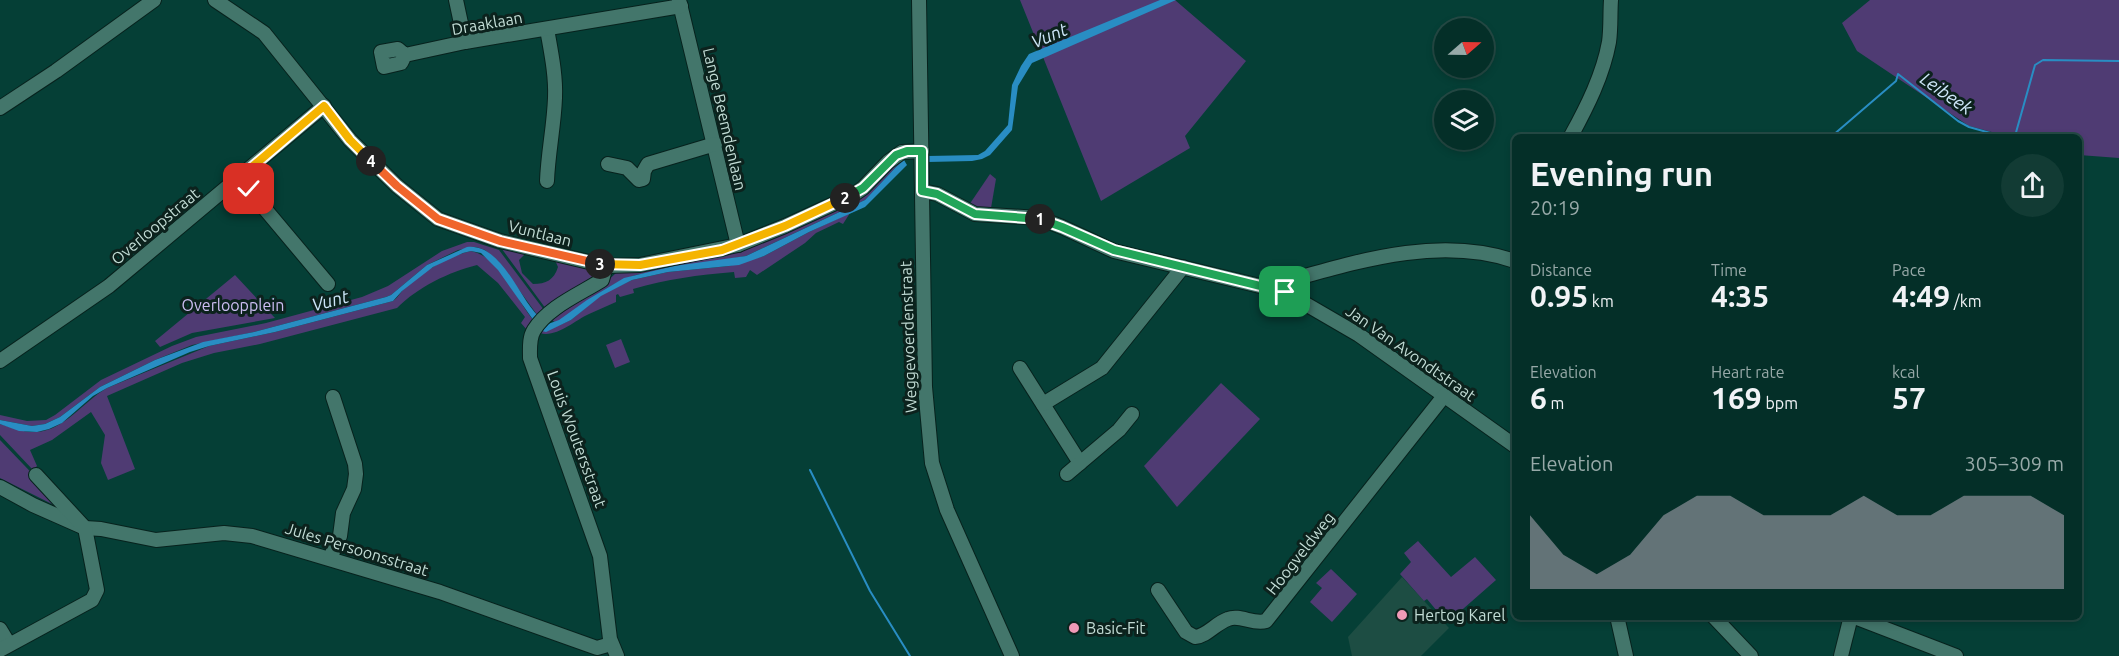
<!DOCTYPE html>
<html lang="en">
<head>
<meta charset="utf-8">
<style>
  :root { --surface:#042f28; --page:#123b34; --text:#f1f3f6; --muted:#97a9a8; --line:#254a45; --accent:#8c9099 }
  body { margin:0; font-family:Ubuntu,sans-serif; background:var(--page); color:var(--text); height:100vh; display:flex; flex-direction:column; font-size:22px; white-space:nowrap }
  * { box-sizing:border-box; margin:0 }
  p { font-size:20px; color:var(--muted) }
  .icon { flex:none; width:33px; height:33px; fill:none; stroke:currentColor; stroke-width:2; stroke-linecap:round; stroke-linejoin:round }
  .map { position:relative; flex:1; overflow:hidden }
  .panel { position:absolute; left:1512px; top:134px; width:570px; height:486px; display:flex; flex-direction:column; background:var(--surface); border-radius:9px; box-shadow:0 3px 9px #0003,0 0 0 2px var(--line) }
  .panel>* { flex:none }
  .needle { width:39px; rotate:70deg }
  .tools { position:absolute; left:1434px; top:18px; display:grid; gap:12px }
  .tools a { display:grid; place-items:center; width:60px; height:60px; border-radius:50%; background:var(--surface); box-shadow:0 3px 9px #0003,0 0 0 2px var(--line); font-size:30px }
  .pin { position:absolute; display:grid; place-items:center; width:51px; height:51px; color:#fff; margin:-26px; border-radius:12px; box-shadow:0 3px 9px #0006 }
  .km { position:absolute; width:30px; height:30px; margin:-15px; border-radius:50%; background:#222; color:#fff; font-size:16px; line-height:30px; text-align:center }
  .round { display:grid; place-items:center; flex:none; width:63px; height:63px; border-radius:32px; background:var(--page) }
  .head { display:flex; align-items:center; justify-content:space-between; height:102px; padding:0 18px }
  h1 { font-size:33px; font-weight:600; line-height:45px }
  .figures { display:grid; grid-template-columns:repeat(3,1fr); gap:9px; height:102px; padding:6px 18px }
  .figures div { display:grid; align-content:center }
  .figures b { font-size:30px; font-weight:600 }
  .figures small { font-size:16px; font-weight:400 }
  .figures p { font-size:16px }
  .chart { height:168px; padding:12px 18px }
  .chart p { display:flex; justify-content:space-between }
  .chart svg { width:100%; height:108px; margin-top:6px; fill:var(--accent); opacity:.7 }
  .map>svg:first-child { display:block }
</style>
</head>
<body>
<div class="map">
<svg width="2119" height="656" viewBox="0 0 2119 656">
  <rect width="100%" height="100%" fill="#053f36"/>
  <polygon fill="#1d4d43" points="1402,577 1449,628 1421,656 1352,656 1348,637"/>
  <g fill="#4f3b73">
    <polygon points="1020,0 1175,0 1246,61 1185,136 1190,148 1101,201"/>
    <polygon points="1870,0 2119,0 2119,158 2079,155 2079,136 2007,136 1969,126 1857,51 1842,23"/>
    <path d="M902,158L904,160L896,167L865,200L746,256L636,275C606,284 585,305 559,321L555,322L551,320L601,287L616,273L723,257L758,245L817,219Z"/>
    <polygon points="990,174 996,179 991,208 980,208 969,205"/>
    <path d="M850,213L843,224L839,222L816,233L805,243L757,275L750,270L746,277L735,278L734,272C697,275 668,279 633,289L634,293L620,297L618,294L616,295V302C607,306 598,310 589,314C574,321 556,338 540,333L542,331H546L571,320L601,295L632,280L668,272L729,266L764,256L809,232Z"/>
    <polygon points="467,242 474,242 499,250 544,310 538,316 498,261 485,250 476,247 458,250 427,265 391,295 386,297 254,332 192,345 155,360 100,387 60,417 45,424 32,426 0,420 0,415 27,421 46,420 55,415 101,380 172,346 196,337 266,323 362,297 388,286 442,251"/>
    <path d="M499,245L527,252L519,260L522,273L533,284C546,284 554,280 558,267L555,260L596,270L597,273L546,309Z"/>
    <path d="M471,251C502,258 515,299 534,321L527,330L521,323L525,317L498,283L477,265C449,272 418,287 397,308L260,344L214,353L182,363L107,396L135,469L108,480L101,463L105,435L91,412L52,440L30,450L37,466L33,470L0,435V424C12,427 23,433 36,432C64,431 84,401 107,388L209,346L275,332L393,301C397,298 399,295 402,291C417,274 449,256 471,251Z"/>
    <polygon points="235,275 275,318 192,333 160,347 155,341"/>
    <polygon points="621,339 630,362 615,368 606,345"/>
    <polygon points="1221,383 1260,419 1177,507 1144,466"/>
    <polygon points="0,440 70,513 0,478"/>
    <polygon points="1418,541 1451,577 1475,557 1496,580 1447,623 1427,599 1424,601 1400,574 1411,562 1404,553"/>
    <polygon points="1331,569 1357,594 1332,622 1310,602 1322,588 1316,583"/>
  </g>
  <g fill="#298dc3">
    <polygon points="1160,0 1176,0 1032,63 1018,86 1012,130 990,155 982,159 972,161 928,162 928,156 978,155 985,151 1008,125 1012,85 1021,66 1029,54"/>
    <polygon points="904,160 907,165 865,207 809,232 764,256 739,265 668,272 632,280 601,296 571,320 546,332 542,331 548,324 559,320 587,300 624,278 674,266 746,256 865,200 896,167"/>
    <path d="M467,247C501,243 518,296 538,316L534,321L498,270L481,253L471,251L463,253L433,267L402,291L393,301L275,332L209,346L190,352L107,388L93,396L62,423L49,429L37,432L19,431L0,424V420L32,426L45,424L60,417L100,387L155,360L203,342L254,332L386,297L391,295L427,265Z"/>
  </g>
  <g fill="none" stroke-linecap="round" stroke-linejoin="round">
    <g stroke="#298dc3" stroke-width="2">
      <polyline points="1832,136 1896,81 1898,74 1958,121 1969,127 2001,136"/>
      <polyline points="2015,136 2035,65 2043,60 2119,61"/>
      <polyline points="810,470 870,591 910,656"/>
    </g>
    <defs>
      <g id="minor">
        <polyline points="215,0 264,33 350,140 397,186 438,219 500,241 606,266 640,265 738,245 785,226 853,195 863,188 888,162 902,152 922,151"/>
        <polyline points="456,0 465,42"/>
        <polyline points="679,0 738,245"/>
        <polyline points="919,0 925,387 932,463 947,510 1012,656"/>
        <path d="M547,29C551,52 556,75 555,98C554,126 548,153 547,181"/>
        <polyline points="405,55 398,49 381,52 384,67 401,63 405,55 465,42 681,6"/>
        <polyline points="0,108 56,71 154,0"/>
        <path d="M1571,136C1587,107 1603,75 1609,42C1611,28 1610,14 1611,0"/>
        <polyline points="608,164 627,168 639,180 643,179 644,171 648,164 715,144"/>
        <polyline points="239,178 328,284"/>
        <path d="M922,191L937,194L975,214L1039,218L1062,227L1114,251L1285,292L1293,281L1298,278C1368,258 1444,237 1515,261"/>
        <path d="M606,266L602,280C580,294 548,307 534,330C529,338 530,348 530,358L600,556L610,639L617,656"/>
        <polyline points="1285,292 1359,335 1515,446"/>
        <polyline points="0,361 109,286 324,106"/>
        <polyline points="1020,368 1080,463"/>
        <polyline points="1043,404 1102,368 1183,267"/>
        <polyline points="1067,474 1119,430 1132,414"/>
        <polyline points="0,487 33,505 85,528 101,529 156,540 224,533 252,536 440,592 597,648 611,644"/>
        <polyline points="330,558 340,536 343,513 354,489 356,474 355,464 333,397"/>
        <path d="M1158,590L1186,632L1195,637C1207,636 1216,623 1228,619C1240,614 1253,625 1266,621L1444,396"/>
        <polyline points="1617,616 1626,656"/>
        <polyline points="1713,616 1751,656"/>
        <polyline points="1852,616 1956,656"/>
        <polyline points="0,629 9,644"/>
        <polyline points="0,650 92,600 97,590 85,528 36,475"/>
        <polyline points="1841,656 1851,616"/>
      </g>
    </defs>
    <use href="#minor" stroke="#07221d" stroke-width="16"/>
    <use href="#minor" stroke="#43766b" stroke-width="14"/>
  </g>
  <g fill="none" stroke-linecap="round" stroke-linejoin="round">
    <defs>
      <polyline id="split-1" points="1040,219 1062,227 1114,250 1285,292"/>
      <polyline id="split-2" points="845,198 863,188 896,155 907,151 922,151 922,191 937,194 975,214 1040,219"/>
      <polyline id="split-3" points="600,264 640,265 722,250 785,226 845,198"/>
      <polyline id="split-4" points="371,161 397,186 438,219 500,241 600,264"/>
      <polyline id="split-5" points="249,189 239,178 324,106 350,140 371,161"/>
    </defs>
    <use href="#split-1" stroke="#fff" stroke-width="12"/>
    <use href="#split-2" stroke="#fff" stroke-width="12"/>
    <use href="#split-3" stroke="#fff" stroke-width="12"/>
    <use href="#split-4" stroke="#fff" stroke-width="12"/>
    <use href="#split-5" stroke="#fff" stroke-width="12"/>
    <use href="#split-1" stroke="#22a559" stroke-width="8"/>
    <use href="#split-2" stroke="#22a559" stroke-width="8"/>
    <use href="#split-3" stroke="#f5b400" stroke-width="8"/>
    <use href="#split-4" stroke="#f0652b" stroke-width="8"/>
    <use href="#split-5" stroke="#f5b400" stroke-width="8"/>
  </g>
  <g fill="#f09ab7" stroke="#0c221d" stroke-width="2">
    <circle cx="1402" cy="615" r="6"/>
    <circle cx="1074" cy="628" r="6"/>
  </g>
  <g text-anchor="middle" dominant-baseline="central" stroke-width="6" stroke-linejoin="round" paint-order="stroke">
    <g font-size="16" fill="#c2dcd5" stroke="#0c221d">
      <text transform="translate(487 23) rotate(-10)">Draaklaan</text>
      <text transform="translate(725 119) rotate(77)">Lange Beemdenlaan</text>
      <text transform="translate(155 226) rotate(-40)">Overloopstraat</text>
      <text transform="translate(540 233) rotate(14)">Vuntlaan</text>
      <text transform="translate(908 337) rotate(-92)">Weggevoerdenstraat</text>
      <text transform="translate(1411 353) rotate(35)">Jan Van Avondtstraat</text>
      <text transform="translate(577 439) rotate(70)">Louis Woutersstraat</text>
      <text transform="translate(357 549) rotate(17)">Jules Persoonsstraat</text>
      <text transform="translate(1300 553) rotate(-52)">Hoogveldweg</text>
    </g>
    <g font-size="16" fill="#ccbdf1" stroke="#0c221d">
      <text x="233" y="305">Overloopplein</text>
    </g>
    <g font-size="16" fill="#c2dcd5" stroke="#0c221d" text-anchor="start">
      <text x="1414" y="615">Hertog Karel</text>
      <text x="1086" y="628">Basic-Fit</text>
    </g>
    <g font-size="18" font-style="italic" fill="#cee7f9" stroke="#0c221d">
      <text transform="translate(1049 35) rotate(-23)">Vunt</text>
      <text transform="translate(1947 93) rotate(35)">Leibeek</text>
      <text transform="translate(330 300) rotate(-15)">Vunt</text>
    </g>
  </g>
</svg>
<div class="tools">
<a><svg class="needle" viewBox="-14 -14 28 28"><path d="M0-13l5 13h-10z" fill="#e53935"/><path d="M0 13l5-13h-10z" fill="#97a9a8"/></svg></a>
<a><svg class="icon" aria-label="layers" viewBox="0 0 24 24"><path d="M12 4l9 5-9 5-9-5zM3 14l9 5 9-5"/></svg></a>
</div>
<div class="pin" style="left:1285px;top:292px;background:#1e9e55"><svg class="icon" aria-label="arrive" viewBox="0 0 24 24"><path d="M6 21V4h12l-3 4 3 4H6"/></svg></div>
<div class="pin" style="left:249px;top:189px;background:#d93025"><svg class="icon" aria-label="check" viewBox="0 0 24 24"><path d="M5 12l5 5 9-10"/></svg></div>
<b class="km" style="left:1040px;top:219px">1</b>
<b class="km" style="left:845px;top:198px">2</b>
<b class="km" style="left:600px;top:264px">3</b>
<b class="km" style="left:371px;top:161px">4</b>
<section class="panel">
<div class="head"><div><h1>Evening run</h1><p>20:19</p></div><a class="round"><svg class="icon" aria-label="share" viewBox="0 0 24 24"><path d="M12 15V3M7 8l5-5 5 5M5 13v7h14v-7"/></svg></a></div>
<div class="figures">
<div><p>Distance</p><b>0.95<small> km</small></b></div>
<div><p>Time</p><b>4:35</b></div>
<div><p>Pace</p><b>4:49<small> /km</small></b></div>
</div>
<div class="figures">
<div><p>Elevation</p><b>6<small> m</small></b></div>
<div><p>Heart rate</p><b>169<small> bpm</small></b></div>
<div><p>kcal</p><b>57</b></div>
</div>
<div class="chart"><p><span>Elevation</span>305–309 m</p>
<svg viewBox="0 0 160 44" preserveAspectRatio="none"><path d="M0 44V14L10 30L20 38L30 30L40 14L50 6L60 6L70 14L80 14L90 14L100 6L110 14L120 14L130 6L140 6L150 6L160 14V44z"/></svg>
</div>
</section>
</div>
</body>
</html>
